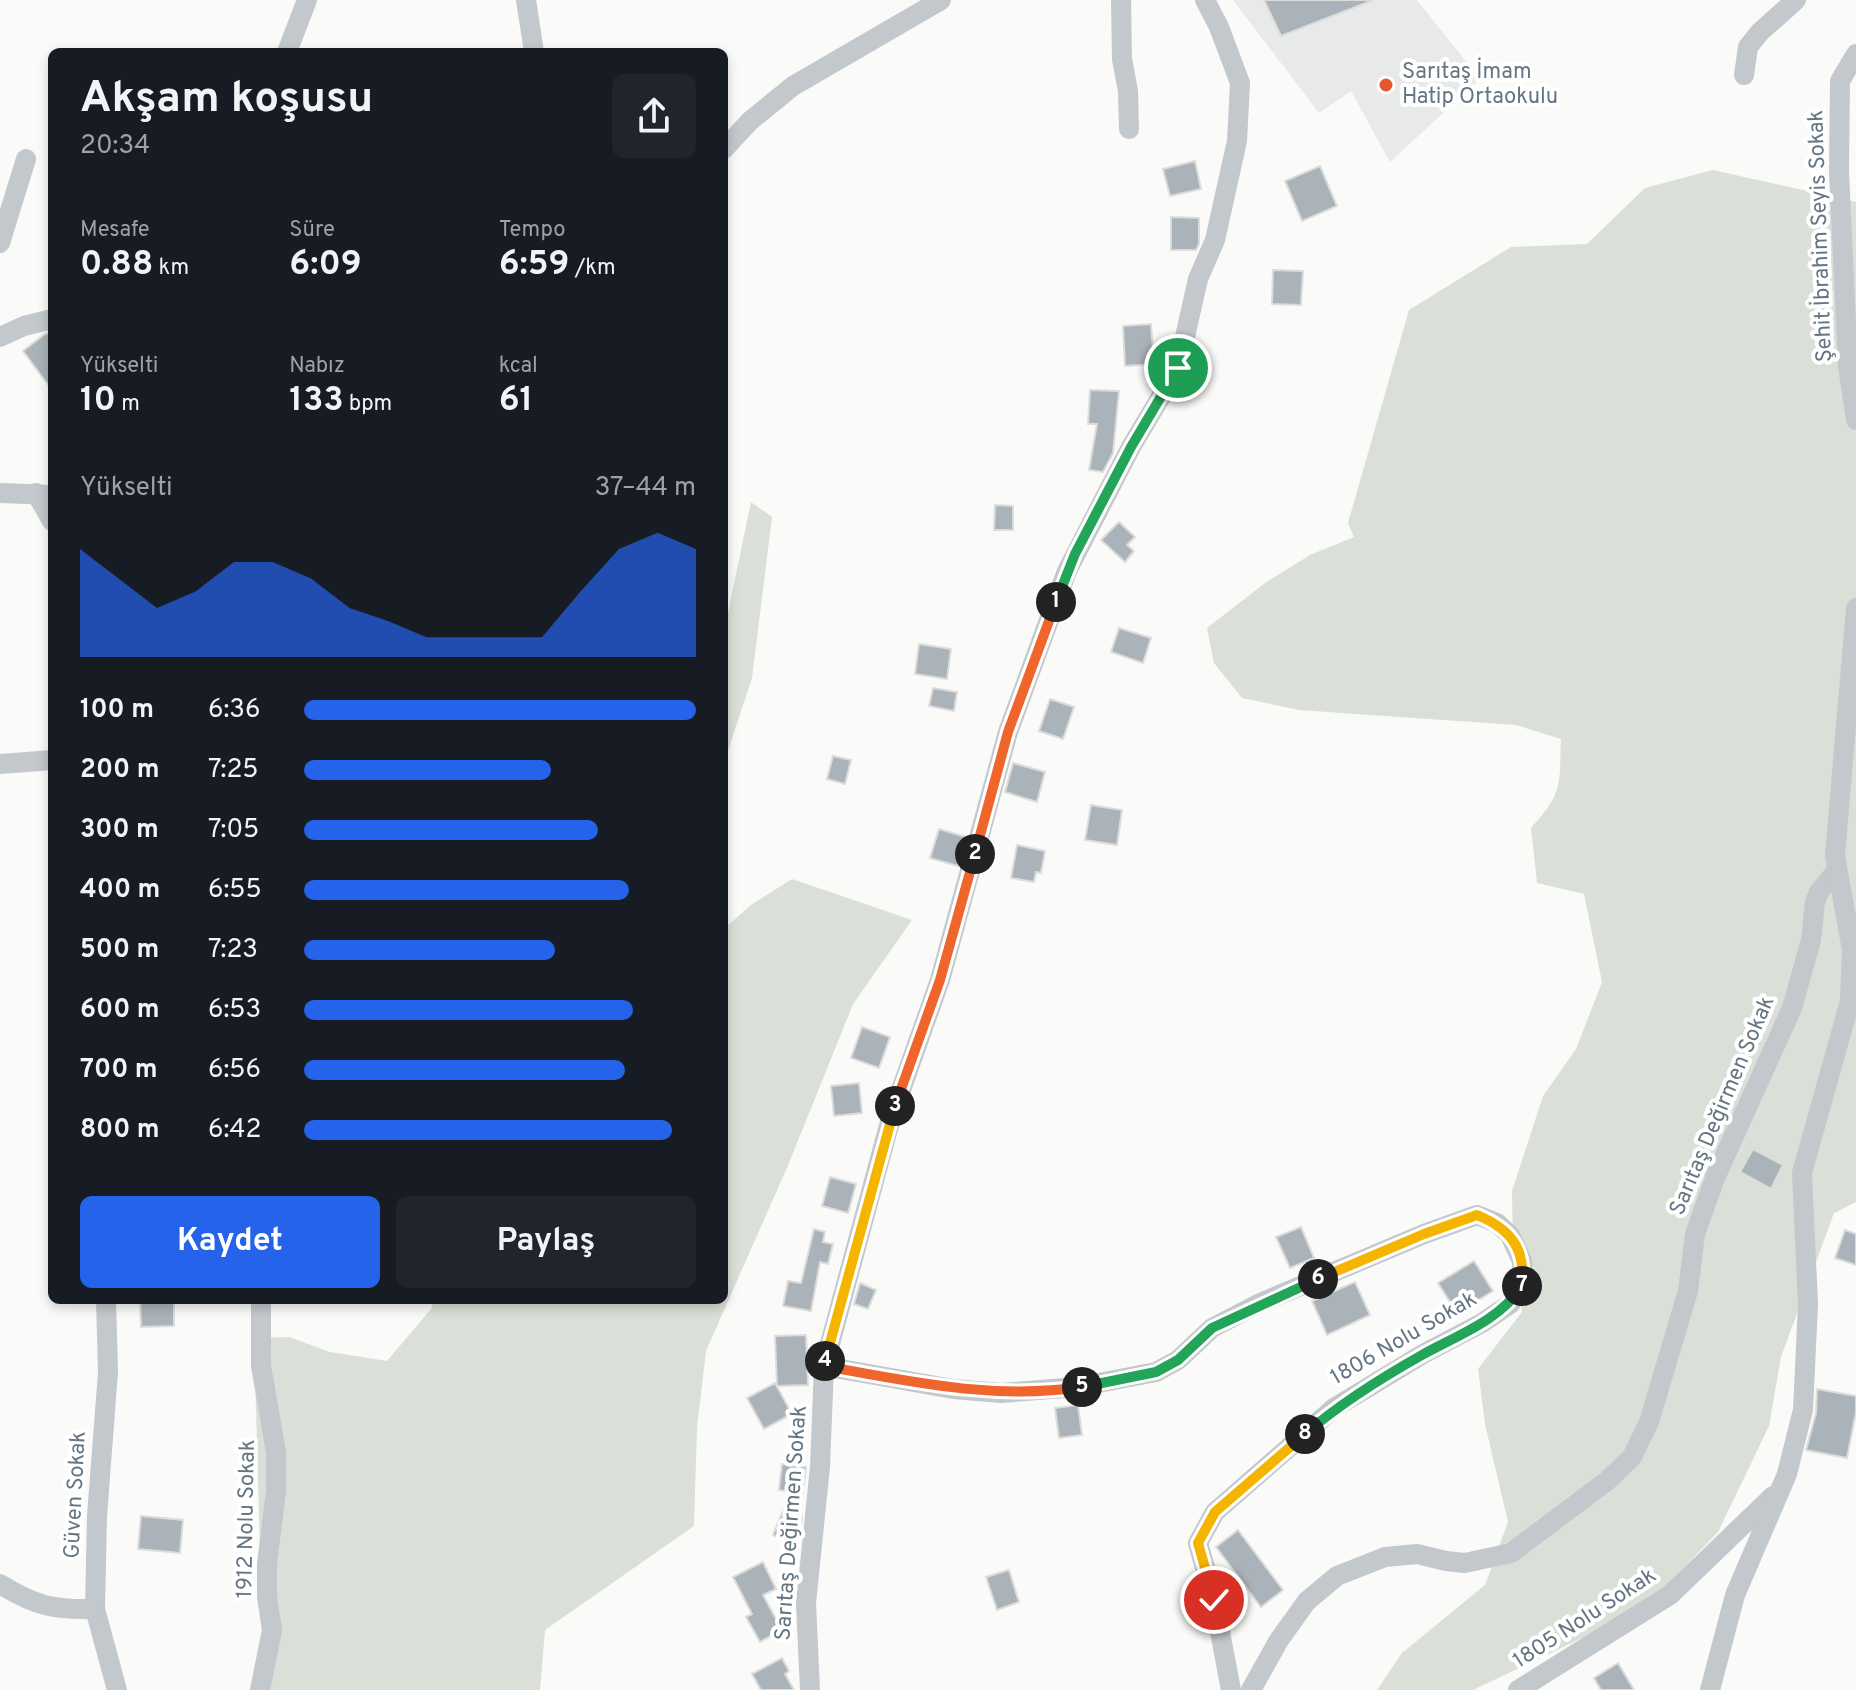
<!DOCTYPE html>
<html lang="tr">
<head>
<meta charset="utf-8">
<style>
  :root { --surface:#171b24; --page:#20242c; --text:#f1f3f6; --muted:#9ea1a6; --accent:#2563eb }
  body { margin:0; font-family:Overpass,sans-serif; background:var(--page); color:var(--text); height:100vh; display:flex; flex-direction:column; font-size:30px; white-space:nowrap }
  * { box-sizing:border-box; margin:0 }
  p { font-size:26px; color:var(--muted) }
  .icon { flex:none; width:44px; height:44px; fill:none; stroke:currentColor; stroke-width:2; stroke-linecap:round; stroke-linejoin:round }
  .map { position:relative; flex:1; overflow:hidden }
  .details { position:absolute; left:48px; top:48px; width:680px; height:1256px; display:flex; flex-direction:column; background:var(--surface); border-radius:12px; box-shadow:0 4px 12px #0003 }
  .details>* { flex:none }
  .pin { position:absolute; display:grid; place-items:center; width:68px; height:68px; color:#fff; margin:-34px; border:4px solid #fff; border-radius:50%; box-shadow:0 2px 8px #0007 }
  .km { position:absolute; width:40px; height:40px; margin:-20px; border-radius:50%; background:#222; color:#fff; font-size:22px; line-height:40px; text-align:center }
  .round { display:grid; place-items:center; flex:none; width:84px; height:84px; border-radius:12px; background:var(--page) }
  .headline { display:flex; align-items:center; justify-content:space-between; height:136px; padding:0 32px }
  h1 { font-size:44px; font-weight:700; line-height:60px }
  .stats { display:grid; grid-template-columns:repeat(3,1fr); gap:12px; height:136px; padding:8px 32px }
  .stats div { display:grid; align-content:center }
  .stats b { font-size:34px; font-weight:700 }
  .stats small { font-size:22px; font-weight:400 }
  .stats p { font-size:22px }
  .chart { height:224px; padding:16px 32px }
  .chart p { display:flex; justify-content:space-between }
  .chart svg { width:100%; height:144px; margin-top:8px; fill:var(--accent); opacity:.7 }
  .primary-button { display:flex; gap:16px; margin-top:auto; padding:16px 32px }
  .primary-button a { flex:1; height:92px; border-radius:12px; background:var(--accent); color:#fff; font-size:32px; font-weight:700; line-height:92px; text-align:center }
  .primary-button a+a { background:var(--page); color:var(--text) }
  ul { padding:0 32px; list-style:none; font-size:26px }
  li { display:grid; grid-template-columns:128px 96px 1fr; align-items:center; height:60px }
  li i { height:20px; border-radius:10px; background:var(--accent) }
  .map>svg:first-child { display:block }
</style>
</head>
<body>
<div class="map">
<svg width="1856" height="1690" viewBox="0 0 1856 1690">
  <rect width="100%" height="100%" fill="#fafaf8"/>
  <polygon fill="#e8e9e9" points="1233,0 1417,0 1480,79 1390,162 1351,91 1319,113"/>
  <g fill="#dadfd7">
    <path d="M1713,170L1856,202V1202L1834,1213L1781,1357L1769,1426L1718,1532L1645,1608L1473,1690H1377L1402,1653L1485,1585L1508,1522L1485,1424L1478,1369L1522,1312L1513,1247L1512,1191L1543,1096L1576,1049L1602,982L1584,894L1537,883L1531,828C1564,792 1559,784 1561,739L1516,725L1299,710L1242,698L1214,663L1207,628L1265,583L1310,555L1354,537L1348,523L1409,310L1511,247L1587,244L1645,188Z"/>
    <polygon points="751,502 772,517 752,678 724,763 724,632"/>
    <polygon points="792,879 912,920 853,1004 789,1163 706,1351 697,1427 694,1526 545,1630 540,1690 264,1690 254,1338 289,1337 330,1352 387,1361 431,1309 434,1300 724,1300 724,929 751,905"/>
  </g>
  <g fill="#aab3b9" stroke="#dcdcda" stroke-width="2">
    <polygon points="1264,0 1370,0 1371,1 1281,36"/>
    <polygon points="1195,161 1201,189 1170,196 1163,169"/>
    <polygon points="1320,166 1337,206 1302,221 1285,181"/>
    <polygon points="1171,217 1199,218 1199,244 1196,250 1171,250"/>
    <polygon points="1273,270 1303,271 1301,305 1272,304"/>
    <polygon points="1151,324 1154,364 1125,366 1123,326"/>
    <polygon points="52,332 52,390 23,351 45,334"/>
    <polygon points="1090,390 1119,391 1113,453 1103,472 1089,470 1097,424 1088,424"/>
    <polygon points="995,505 1013,506 1013,530 994,530"/>
    <polygon points="1119,522 1135,537 1127,545 1134,551 1125,562 1101,540"/>
    <polygon points="1119,628 1151,638 1143,663 1111,652"/>
    <polygon points="919,644 951,649 947,679 915,674"/>
    <polygon points="933,688 957,692 954,711 929,706"/>
    <polygon points="1050,699 1074,707 1063,739 1039,731"/>
    <polygon points="833,756 851,760 845,784 827,779"/>
    <polygon points="1013,763 1045,772 1037,802 1005,792"/>
    <polygon points="1091,805 1122,810 1117,845 1085,840"/>
    <polygon points="939,829 966,837 958,866 930,858"/>
    <polygon points="1017,845 1045,851 1041,873 1036,872 1034,882 1011,878"/>
    <polygon points="862,1027 890,1037 879,1068 851,1058"/>
    <polygon points="859,1083 862,1113 834,1116 831,1086"/>
    <polygon points="1753,1149 1783,1165 1771,1189 1740,1172"/>
    <polygon points="830,1177 856,1184 848,1213 822,1206"/>
    <polygon points="1301,1227 1314,1258 1290,1268 1276,1237"/>
    <polygon points="814,1229 825,1232 823,1242 833,1244 828,1264 820,1262 811,1311 783,1306 788,1281 801,1283"/>
    <polygon points="1845,1230 1856,1234 1856,1265 1835,1258"/>
    <polygon points="1474,1261 1493,1291 1457,1313 1438,1283"/>
    <polygon points="1355,1282 1370,1315 1327,1335 1312,1301"/>
    <polygon points="860,1283 876,1290 868,1309 854,1304"/>
    <polygon points="140,1300 174,1300 174,1326 141,1327"/>
    <polygon points="806,1335 808,1385 777,1386 775,1336"/>
    <polygon points="775,1383 792,1414 764,1429 747,1398"/>
    <polygon points="1817,1389 1856,1396 1856,1412 1847,1458 1806,1450 1816,1413"/>
    <polygon points="1078,1405 1082,1435 1059,1438 1055,1408"/>
    <polygon points="782,1464 806,1467 800,1516 802,1517 800,1534 796,1544 773,1535 791,1492 779,1490"/>
    <polygon points="141,1516 183,1520 180,1553 138,1549"/>
    <polygon points="1238,1530 1283,1590 1261,1607 1216,1547"/>
    <polygon points="763,1562 776,1589 763,1595 782,1630 760,1642 746,1617 752,1614 733,1577"/>
    <polygon points="1009,1570 1019,1602 997,1610 986,1577"/>
    <polygon points="782,1658 789,1671 785,1674 794,1690 761,1690 752,1674"/>
    <polygon points="1618,1663 1634,1690 1601,1690 1594,1678"/>
  </g>
  <g fill="none" stroke-linecap="round" stroke-linejoin="round">
    <g stroke="#c3c8cc" stroke-width="20">
      <polyline points="526,0 534,52"/>
      <polyline points="1121,0 1122,59 1128,91 1129,129"/>
      <polyline points="287,52 307,0"/>
      <polyline points="1856,54 1840,81 1839,172 1848,366 1856,420"/>
      <polyline points="1744,75 1748,47 1760,32 1796,0"/>
      <polyline points="724,149 750,121 793,86 941,0"/>
      <polyline points="0,243 26,159"/>
      <polyline points="0,337 24,326 52,319"/>
      <polyline points="0,493 52,495"/>
      <polyline points="36,493 52,521"/>
      <polyline points="0,764 52,760"/>
      <polyline points="106,1300 108,1372 97,1516 95,1609 117,1690"/>
      <polyline points="824,1366 953,1389 1001,1393 1078,1387 1156,1372 1178,1360 1212,1328 1258,1304 1424,1234 1477,1215 1497,1223 1510,1235 1522,1261 1523,1285 1510,1304 1482,1323 1423,1354 1334,1408 1215,1512 1198,1543 1214,1600 1231,1690"/>
      <path d="M0,1584C35,1606 54,1610 95,1609"/>
      <polyline points="260,1690 272,1630 267,1597 267,1564 276,1491 276,1452 261,1366 261,1300"/>
      <polyline points="810,1690 806,1603 820,1467 824,1366 891,1118 940,980 1008,732 1067,571 1131,447 1178,368 1198,279 1215,240 1237,141 1240,83 1219,27 1205,0"/>
      <polyline points="1251,1690 1279,1640 1307,1601 1337,1576 1385,1557 1417,1554 1446,1561 1465,1563 1511,1553 1607,1481 1632,1457 1649,1422 1688,1291 1695,1234 1715,1178 1792,1008 1811,940 1815,902 1819,892 1837,870"/>
      <polyline points="1518,1690 1670,1595 1773,1496"/>
      <polyline points="1710,1690 1735,1595 1787,1474 1803,1410 1808,1304 1802,1173 1850,1001 1852,950 1835,856 1856,608"/>
    </g>
  </g>
  <g fill="none" stroke-linecap="round" stroke-linejoin="round">
    <defs>
      <polyline id="split-1" points="1056,602 1075,554 1131,447 1178,368"/>
      <polyline id="split-2" points="975,854 1008,732 1056,602"/>
      <polyline id="split-3" points="895,1106 940,980 975,854"/>
      <polyline id="split-4" points="825,1361 895,1106"/>
      <path id="split-5" d="M825,1361L824,1366C912,1382 993,1400 1082,1387"/>
      <polyline id="split-6" points="1082,1387 1156,1372 1178,1360 1212,1328 1318,1279"/>
      <path id="split-7" d="M1318,1279L1424,1234L1477,1215C1511,1229 1526,1249 1522,1286"/>
      <path id="split-8" d="M1305,1434C1341,1403 1381,1378 1422,1355C1458,1335 1499,1321 1522,1286"/>
      <polyline id="split-9" points="1214,1600 1198,1543 1215,1512 1305,1434"/>
    </defs>
    <use href="#split-1" stroke="#fff" stroke-width="16"/>
    <use href="#split-2" stroke="#fff" stroke-width="16"/>
    <use href="#split-3" stroke="#fff" stroke-width="16"/>
    <use href="#split-4" stroke="#fff" stroke-width="16"/>
    <use href="#split-5" stroke="#fff" stroke-width="16"/>
    <use href="#split-6" stroke="#fff" stroke-width="16"/>
    <use href="#split-7" stroke="#fff" stroke-width="16"/>
    <use href="#split-8" stroke="#fff" stroke-width="16"/>
    <use href="#split-9" stroke="#fff" stroke-width="16"/>
    <use href="#split-1" stroke="#22a559" stroke-width="10"/>
    <use href="#split-2" stroke="#f0652b" stroke-width="10"/>
    <use href="#split-3" stroke="#f0652b" stroke-width="10"/>
    <use href="#split-4" stroke="#f5b400" stroke-width="10"/>
    <use href="#split-5" stroke="#f0652b" stroke-width="10"/>
    <use href="#split-6" stroke="#22a559" stroke-width="10"/>
    <use href="#split-7" stroke="#f5b400" stroke-width="10"/>
    <use href="#split-8" stroke="#22a559" stroke-width="10"/>
    <use href="#split-9" stroke="#f5b400" stroke-width="10"/>
  </g>
  <circle fill="#e4572e" stroke="#fff" stroke-width="3" cx="1386" cy="85" r="8"/>
  <g text-anchor="middle" dominant-baseline="central" stroke-width="8" stroke-linejoin="round" paint-order="stroke">
    <g font-size="22" fill="#657683" stroke="#fff" text-anchor="start">
      <text x="1402" y="72">Sarıtaş İmam<tspan x="1402" dy="25">Hatip Ortaokulu</tspan></text>
    </g>
    <g font-size="22" fill="#657683" stroke="#fff">
      <text transform="translate(1821 236) rotate(-92)">Şehit İbrahim Seyis Sokak</text>
      <text transform="translate(1723 1106) rotate(-67)">Sarıtaş Değirmen Sokak</text>
      <text transform="translate(1404 1339) rotate(-30)">1806 Nolu Sokak</text>
      <text transform="translate(76 1495) rotate(-87)">Güven Sokak</text>
      <text transform="translate(247 1519) rotate(-89)">1912 Nolu Sokak</text>
      <text transform="translate(792 1523) rotate(-86)">Sarıtaş Değirmen Sokak</text>
      <text transform="translate(1585 1619) rotate(-33)">1805 Nolu Sokak</text>
    </g>
  </g>
</svg>
<div class="pin" style="left:1178px;top:368px;background:#1e9e55"><svg class="icon" aria-label="arrive" viewBox="0 0 24 24"><path d="M6 21V4h12l-3 4 3 4H6"/></svg></div>
<div class="pin" style="left:1214px;top:1600px;background:#d93025"><svg class="icon" aria-label="check" viewBox="0 0 24 24"><path d="M5 12l5 5 9-10"/></svg></div>
<b class="km" style="left:1056px;top:602px">1</b>
<b class="km" style="left:975px;top:854px">2</b>
<b class="km" style="left:895px;top:1106px">3</b>
<b class="km" style="left:825px;top:1361px">4</b>
<b class="km" style="left:1082px;top:1387px">5</b>
<b class="km" style="left:1318px;top:1279px">6</b>
<b class="km" style="left:1522px;top:1286px">7</b>
<b class="km" style="left:1305px;top:1434px">8</b>
<section class="details">
<div class="headline"><div><h1>Akşam koşusu</h1><p>20:34</p></div><a class="round"><svg class="icon" aria-label="share" viewBox="0 0 24 24"><path d="M12 15V3M7 8l5-5 5 5M5 13v7h14v-7"/></svg></a></div>
<div class="stats">
<div><p>Mesafe</p><b>0.88<small> km</small></b></div>
<div><p>Süre</p><b>6:09</b></div>
<div><p>Tempo</p><b>6:59<small> /km</small></b></div>
</div>
<div class="stats">
<div><p>Yükselti</p><b>10<small> m</small></b></div>
<div><p>Nabız</p><b>133<small> bpm</small></b></div>
<div><p>kcal</p><b>61</b></div>
</div>
<div class="chart"><p><span>Yükselti</span>37–44 m</p>
<svg viewBox="0 0 160 44" preserveAspectRatio="none"><path d="M0 44V11L10 20L20 29L30 24L40 15L50 15L60 20L70 29L80 33L90 38L100 38L110 38L120 38L130 24L140 11L150 6L160 11V44z"/></svg>
</div>
<ul>
<li><b>100 m</b>6:36<i style="width:100%"></i></li>
<li><b>200 m</b>7:25<i style="width:63%"></i></li>
<li><b>300 m</b>7:05<i style="width:75%"></i></li>
<li><b>400 m</b>6:55<i style="width:83%"></i></li>
<li><b>500 m</b>7:23<i style="width:64%"></i></li>
<li><b>600 m</b>6:53<i style="width:84%"></i></li>
<li><b>700 m</b>6:56<i style="width:82%"></i></li>
<li><b>800 m</b>6:42<i style="width:94%"></i></li>
</ul>
<div class="primary-button"><a>Kaydet</a><a>Paylaş</a></div>
</section>
</div>
</body>
</html>
